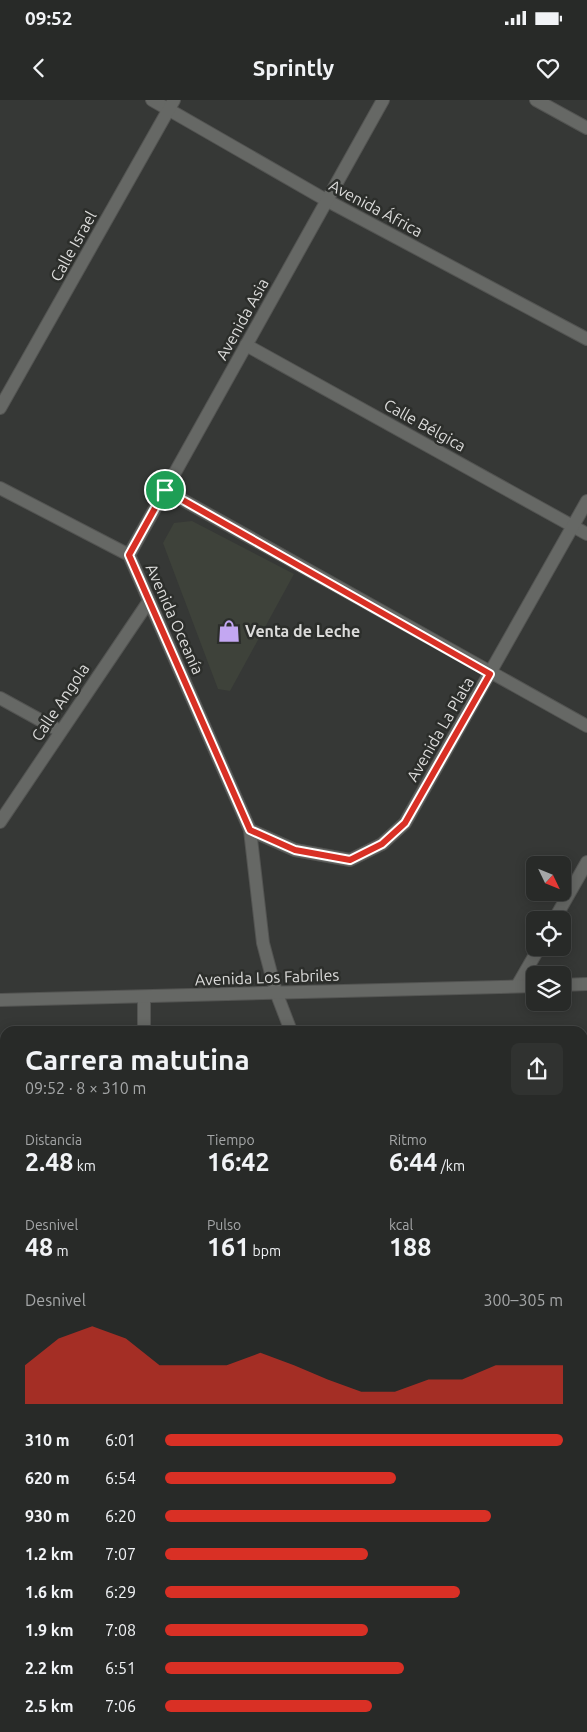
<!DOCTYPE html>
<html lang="es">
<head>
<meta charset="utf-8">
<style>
  :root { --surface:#282a28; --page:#303230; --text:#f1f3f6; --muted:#a5a7a8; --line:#444645; --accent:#d93025 }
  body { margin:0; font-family:Ubuntu,sans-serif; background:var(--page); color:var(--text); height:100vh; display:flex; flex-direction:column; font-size:19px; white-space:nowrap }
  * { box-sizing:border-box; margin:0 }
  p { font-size:16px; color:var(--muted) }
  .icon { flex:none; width:28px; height:28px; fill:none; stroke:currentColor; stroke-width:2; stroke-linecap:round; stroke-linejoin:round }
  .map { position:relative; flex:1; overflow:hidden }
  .sheet { position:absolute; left:0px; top:926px; width:588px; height:706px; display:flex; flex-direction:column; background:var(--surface); border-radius:15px 15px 0 0; box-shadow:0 2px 12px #0003,0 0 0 1px var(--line) }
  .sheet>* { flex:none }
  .needle { width:32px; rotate:133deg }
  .buttons { position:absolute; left:526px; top:756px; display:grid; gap:10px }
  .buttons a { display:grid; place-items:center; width:45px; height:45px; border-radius:8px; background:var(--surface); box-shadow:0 2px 12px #0003,0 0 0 1px var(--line); font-size:25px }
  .pin { position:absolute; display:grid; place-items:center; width:42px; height:42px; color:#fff; margin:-21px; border:2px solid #fff; border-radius:50%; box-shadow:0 1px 5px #0007 }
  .round { display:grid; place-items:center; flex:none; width:52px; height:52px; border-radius:8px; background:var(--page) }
  .overview { display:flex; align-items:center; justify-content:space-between; height:85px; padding:0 25px }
  h1 { font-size:28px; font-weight:700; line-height:38px }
  .figures { display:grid; grid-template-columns:repeat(3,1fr); gap:8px; height:85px; padding:5px 25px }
  .figures div { display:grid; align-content:center }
  .figures b { font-size:25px; font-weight:700 }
  .figures small { font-size:14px; font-weight:400 }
  .figures p { font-size:14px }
  .chart { height:140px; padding:10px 25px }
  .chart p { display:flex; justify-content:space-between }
  .chart svg { width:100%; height:90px; margin-top:5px; fill:var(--accent); opacity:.7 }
  ul { padding:0 25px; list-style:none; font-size:16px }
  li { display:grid; grid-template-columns:80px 60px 1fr; align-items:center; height:38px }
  li i { height:12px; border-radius:6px; background:var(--accent) }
  .status { display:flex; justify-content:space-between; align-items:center; height:35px; padding:0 25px; background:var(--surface); direction:ltr }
  .status svg { height:14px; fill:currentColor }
  header { display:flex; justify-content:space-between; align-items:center; height:65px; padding:0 25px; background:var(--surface); font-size:22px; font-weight:700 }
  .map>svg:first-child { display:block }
</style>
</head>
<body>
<div class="status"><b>09:52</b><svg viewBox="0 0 49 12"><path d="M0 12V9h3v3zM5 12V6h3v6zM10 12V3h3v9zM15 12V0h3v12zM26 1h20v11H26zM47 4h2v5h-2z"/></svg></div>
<header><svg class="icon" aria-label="back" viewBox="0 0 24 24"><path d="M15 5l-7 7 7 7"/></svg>Sprintly<svg class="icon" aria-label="heart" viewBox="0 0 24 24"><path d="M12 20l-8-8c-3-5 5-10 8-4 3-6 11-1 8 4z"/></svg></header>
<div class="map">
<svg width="587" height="1632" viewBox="0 0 587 1632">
  <rect width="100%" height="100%" fill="#363836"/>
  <polygon fill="#3e423a" points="192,421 294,474 230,591 218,589 163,443 174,423"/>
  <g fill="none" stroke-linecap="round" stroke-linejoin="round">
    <defs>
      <g id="street">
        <polyline points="152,0 326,100 587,239"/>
        <polyline points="536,0 587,28"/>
        <polyline points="246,245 587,434"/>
        <polyline points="0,308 174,0"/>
        <polyline points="0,388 129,455 250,730 263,843 276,892 291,931"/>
        <polyline points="165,390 587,626"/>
        <polyline points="129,455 383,0"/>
        <polyline points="0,598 60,631"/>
        <polyline points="0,722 149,501"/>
        <polyline points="250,730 295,750 350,760 382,744 405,723 587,401"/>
        <polyline points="554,820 587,762"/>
        <polyline points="562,885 587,884"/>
        <polyline points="517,886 539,848"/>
        <polyline points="144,897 144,931"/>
        <polyline points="0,900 535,886"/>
        <polyline points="582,1072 587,1071"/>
        <polyline points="0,1165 5,1170"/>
        <polyline points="582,1324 587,1322"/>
        <polyline points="0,1325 5,1319"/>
        <polyline points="582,1563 587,1561"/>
        <polyline points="0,1582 5,1579"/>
        <polyline points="323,1628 329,1632"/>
        <polyline points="186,1632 191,1628"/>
        <polyline points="529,1632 532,1628"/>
      </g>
      <polyline id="secondary" points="0,1629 4,1632"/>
    </defs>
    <use href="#street" stroke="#535452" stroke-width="14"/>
    <use href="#secondary" stroke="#535452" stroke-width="14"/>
    <use href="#street" stroke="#666865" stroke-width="12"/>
    <use href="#secondary" stroke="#666865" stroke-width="12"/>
  </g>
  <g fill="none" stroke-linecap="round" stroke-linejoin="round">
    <defs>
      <polygon id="route" points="165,390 490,574 405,723 382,744 350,760 295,750 250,730 129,455"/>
    </defs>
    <use href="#route" stroke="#fff" stroke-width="10"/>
    <use href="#route" stroke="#d93025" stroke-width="6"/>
  </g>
  <defs>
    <symbol id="shop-bare" viewBox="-9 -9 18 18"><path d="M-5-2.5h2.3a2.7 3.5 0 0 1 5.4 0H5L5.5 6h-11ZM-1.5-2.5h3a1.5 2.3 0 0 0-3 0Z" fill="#c3a7f2" stroke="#2c2e2b" stroke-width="2.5" paint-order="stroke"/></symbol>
  </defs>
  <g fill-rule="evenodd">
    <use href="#shop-bare" x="213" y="515" width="32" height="32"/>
  </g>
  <g text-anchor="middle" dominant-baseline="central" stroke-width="5" stroke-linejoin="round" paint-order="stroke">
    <g font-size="16" fill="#dbdbda" stroke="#2c2e2b">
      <text transform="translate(376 108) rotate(28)">Avenida África</text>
      <text transform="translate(73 146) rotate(-61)">Calle Israel</text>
      <text transform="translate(242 219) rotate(-61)">Avenida Asia</text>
      <text transform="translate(425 325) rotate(29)">Calle Bélgica</text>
      <text transform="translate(175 519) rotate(66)">Avenida Oceanía</text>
      <text transform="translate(60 602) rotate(-56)">Calle Angola</text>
      <text transform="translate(440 629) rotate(-60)">Avenida La Plata</text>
      <text transform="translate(267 877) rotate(-2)">Avenida Los Fabriles</text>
    </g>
    <g font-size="16" font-weight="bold" fill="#dbdbda" stroke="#2c2e2b" text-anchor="start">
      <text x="245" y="531">Venta de Leche</text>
    </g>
  </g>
</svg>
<div class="buttons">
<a><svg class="needle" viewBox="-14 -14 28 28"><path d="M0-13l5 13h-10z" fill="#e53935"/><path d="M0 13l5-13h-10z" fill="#a5a7a8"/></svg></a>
<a><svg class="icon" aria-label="locate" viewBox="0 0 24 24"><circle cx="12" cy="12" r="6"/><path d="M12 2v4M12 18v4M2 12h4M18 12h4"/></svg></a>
<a><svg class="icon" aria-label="layers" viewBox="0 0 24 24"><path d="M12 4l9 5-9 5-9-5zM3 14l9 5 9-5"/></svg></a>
</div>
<div class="pin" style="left:165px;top:390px;background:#1e9e55"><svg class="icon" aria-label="arrive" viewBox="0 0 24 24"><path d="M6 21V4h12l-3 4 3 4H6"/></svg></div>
<section class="sheet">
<div class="overview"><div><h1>Carrera matutina</h1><p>09:52 · 8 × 310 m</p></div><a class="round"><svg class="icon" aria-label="share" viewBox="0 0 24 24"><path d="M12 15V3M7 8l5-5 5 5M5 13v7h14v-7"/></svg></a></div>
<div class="figures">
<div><p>Distancia</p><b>2.48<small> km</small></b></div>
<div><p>Tiempo</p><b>16:42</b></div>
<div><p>Ritmo</p><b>6:44<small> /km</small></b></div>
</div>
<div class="figures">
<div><p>Desnivel</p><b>48<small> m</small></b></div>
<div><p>Pulso</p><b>161<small> bpm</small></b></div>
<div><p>kcal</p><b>188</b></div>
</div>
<div class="chart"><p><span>Desnivel</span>300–305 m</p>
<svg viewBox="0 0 160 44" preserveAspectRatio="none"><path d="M0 44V25L10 12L20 6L30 12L40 25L50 25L60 25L70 19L80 25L90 32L100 38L110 38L120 32L130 32L140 25L150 25L160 25V44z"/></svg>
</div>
<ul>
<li><b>310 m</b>6:01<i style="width:100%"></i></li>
<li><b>620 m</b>6:54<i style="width:58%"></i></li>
<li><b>930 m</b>6:20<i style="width:82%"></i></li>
<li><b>1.2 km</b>7:07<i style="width:51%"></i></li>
<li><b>1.6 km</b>6:29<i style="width:74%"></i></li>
<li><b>1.9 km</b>7:08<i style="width:51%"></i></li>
<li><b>2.2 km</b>6:51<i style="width:60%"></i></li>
<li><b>2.5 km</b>7:06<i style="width:52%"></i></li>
</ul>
</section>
</div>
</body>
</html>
